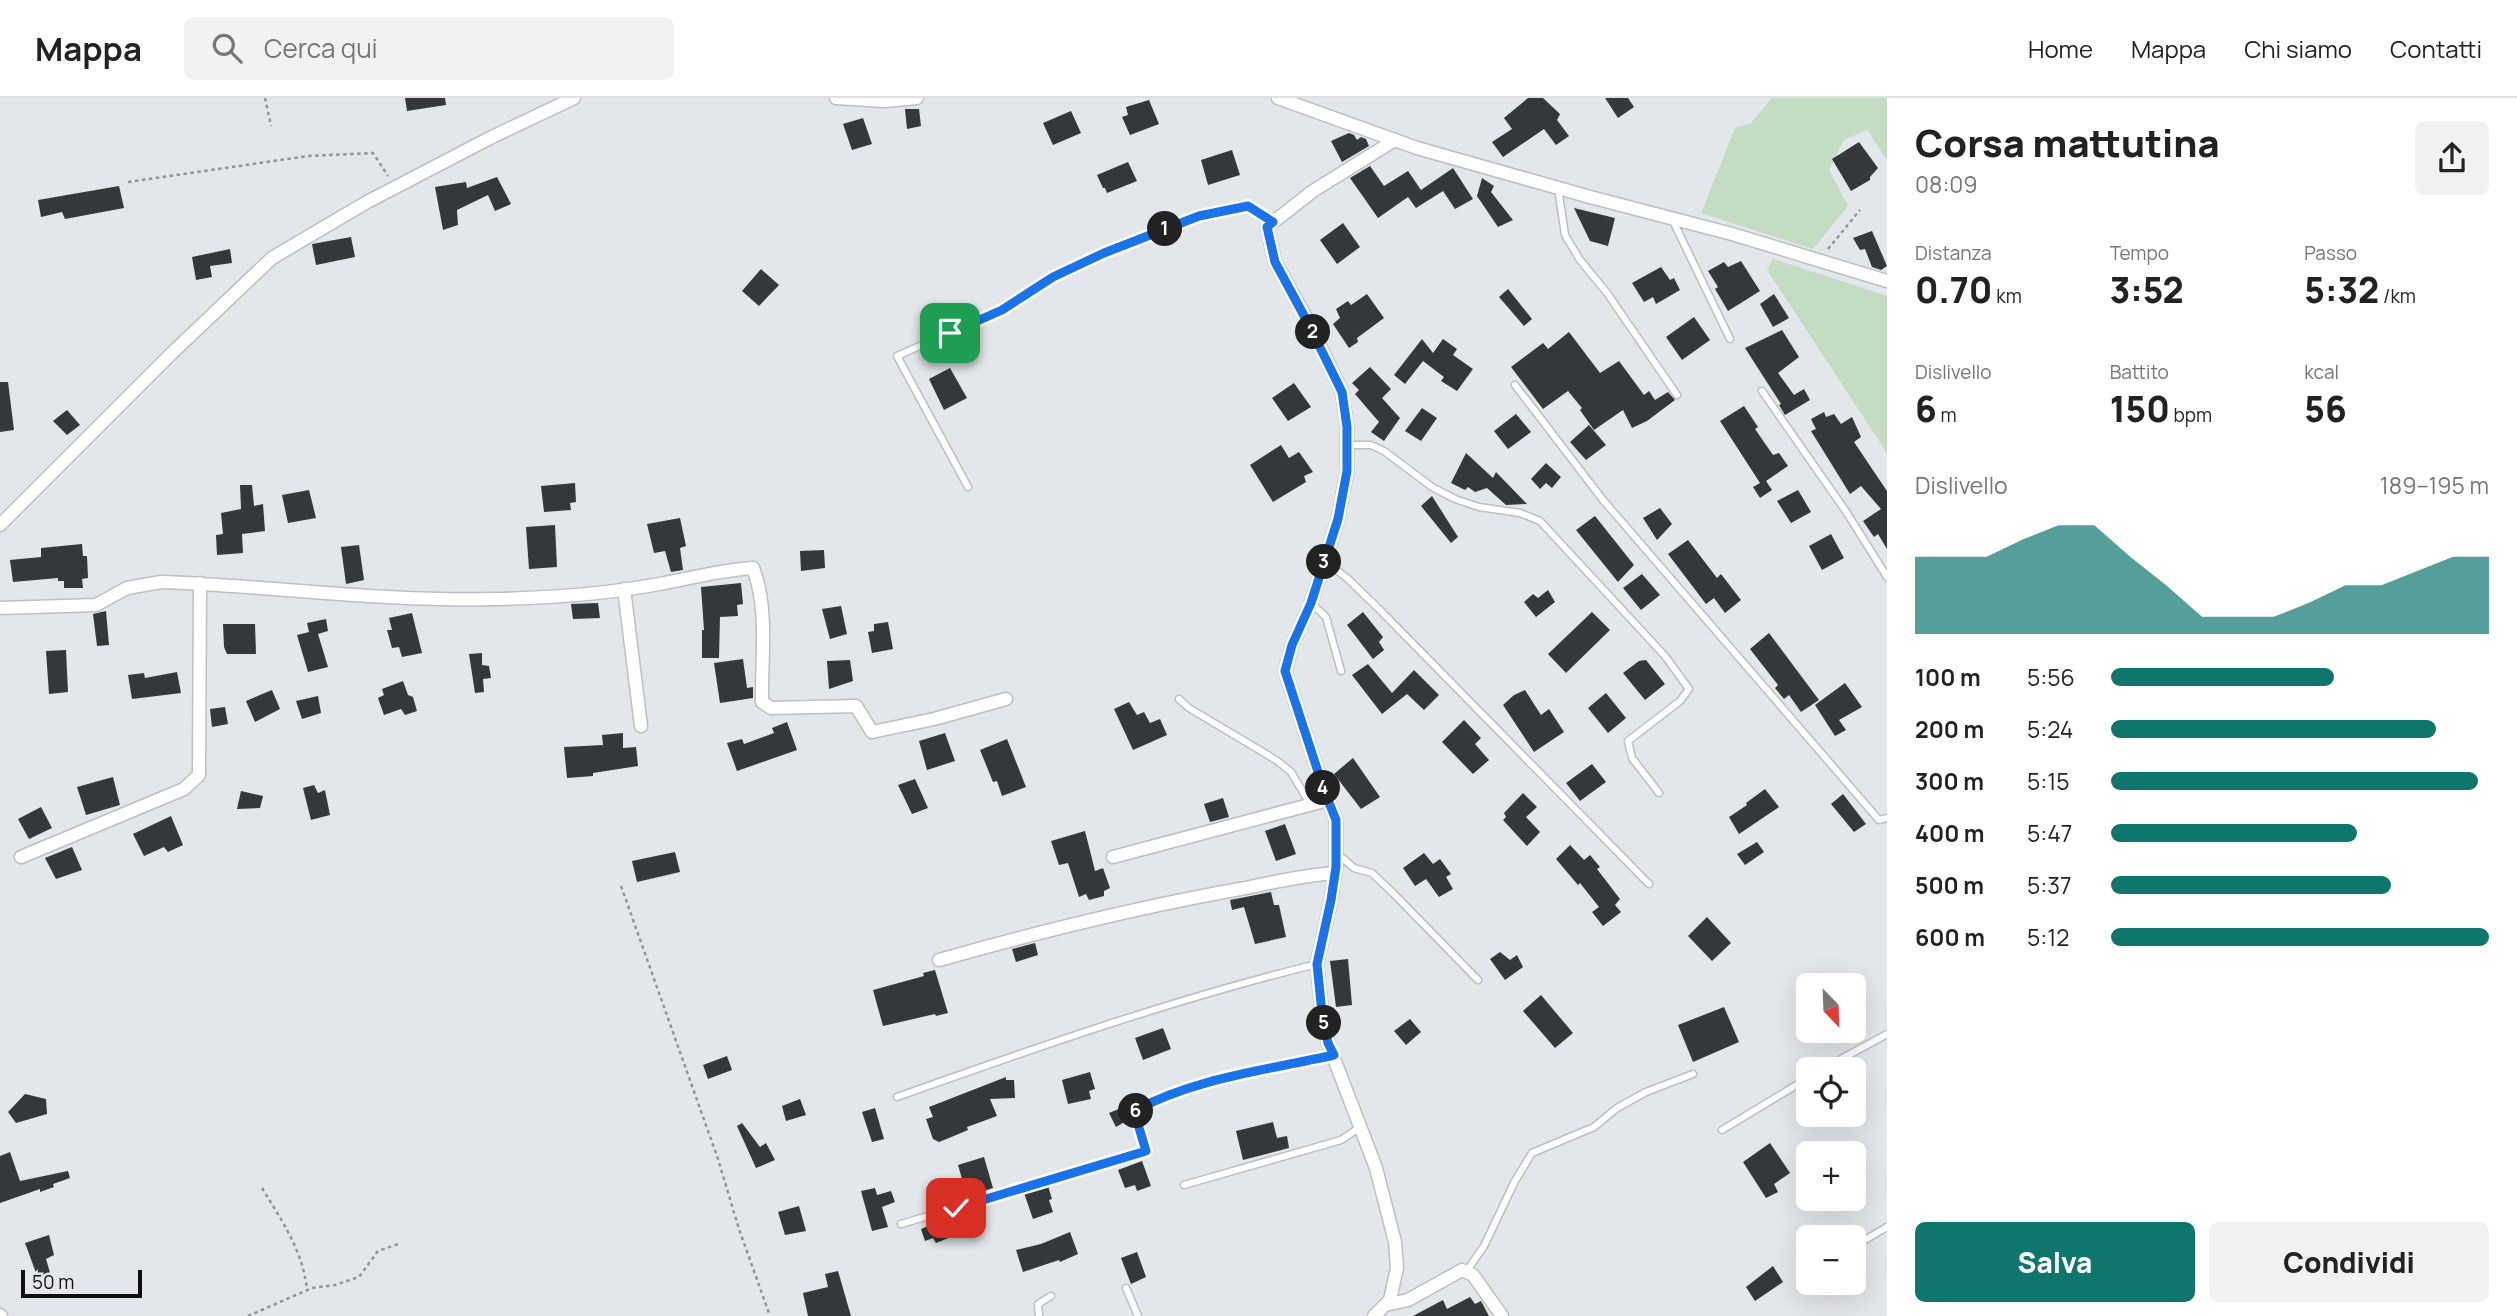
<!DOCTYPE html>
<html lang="it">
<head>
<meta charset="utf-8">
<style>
  :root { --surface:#fff; --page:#f2f2f2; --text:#222; --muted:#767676; --line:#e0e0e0; --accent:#0f766e }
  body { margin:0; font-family:Manrope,sans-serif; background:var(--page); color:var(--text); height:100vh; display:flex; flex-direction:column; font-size:26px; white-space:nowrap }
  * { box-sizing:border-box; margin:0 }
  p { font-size:23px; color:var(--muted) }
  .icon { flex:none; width:38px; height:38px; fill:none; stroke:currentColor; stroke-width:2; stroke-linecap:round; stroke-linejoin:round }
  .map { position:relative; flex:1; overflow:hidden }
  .sheet { display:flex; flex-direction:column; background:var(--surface); width:630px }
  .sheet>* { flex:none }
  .needle { width:46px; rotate:157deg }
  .buttons { position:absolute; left:1796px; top:875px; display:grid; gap:14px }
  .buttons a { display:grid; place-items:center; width:70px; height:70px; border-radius:10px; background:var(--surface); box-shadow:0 7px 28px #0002; font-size:35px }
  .scale { position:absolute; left:21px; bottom:18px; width:121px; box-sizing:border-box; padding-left:7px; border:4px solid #0e0f10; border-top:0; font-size:19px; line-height:24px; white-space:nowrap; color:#0e0f10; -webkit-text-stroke:5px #e3e6ea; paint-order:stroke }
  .pin { position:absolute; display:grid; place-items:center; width:60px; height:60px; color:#fff; margin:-30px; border-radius:14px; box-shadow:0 4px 10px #0006 }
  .km { position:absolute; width:35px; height:35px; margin:-18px; border-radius:50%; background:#222; color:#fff; font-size:19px; line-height:35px; text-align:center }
  .round { display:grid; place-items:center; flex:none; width:74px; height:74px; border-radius:10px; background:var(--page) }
  .headline { display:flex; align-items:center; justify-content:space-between; height:119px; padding:0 28px }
  h1 { font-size:38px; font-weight:800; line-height:52px }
  .metrics { display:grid; grid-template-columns:repeat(3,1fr); gap:10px; height:119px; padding:7px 28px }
  .metrics div { display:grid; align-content:center }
  .metrics b { font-size:35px; font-weight:800 }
  .metrics small { font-size:19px; font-weight:400 }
  .metrics p { font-size:19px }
  .chart { height:196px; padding:14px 28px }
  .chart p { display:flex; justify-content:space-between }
  .chart svg { width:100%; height:126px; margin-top:7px; fill:var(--accent); opacity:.7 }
  .action { display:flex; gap:14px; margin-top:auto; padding:14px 28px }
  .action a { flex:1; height:80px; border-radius:10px; background:var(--accent); color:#fff; font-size:28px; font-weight:800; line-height:80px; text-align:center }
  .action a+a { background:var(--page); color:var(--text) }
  ul { padding:0 28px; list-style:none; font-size:23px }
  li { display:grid; grid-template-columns:112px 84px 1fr; align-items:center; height:52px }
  li i { height:18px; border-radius:9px; background:var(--accent) }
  header { display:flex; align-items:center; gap:42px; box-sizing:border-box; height:98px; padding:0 35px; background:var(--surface); border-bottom:2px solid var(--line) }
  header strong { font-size:33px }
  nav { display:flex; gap:38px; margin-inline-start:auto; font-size:24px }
  .search { width:490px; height:63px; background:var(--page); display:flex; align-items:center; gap:18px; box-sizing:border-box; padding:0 24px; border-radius:10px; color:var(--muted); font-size:26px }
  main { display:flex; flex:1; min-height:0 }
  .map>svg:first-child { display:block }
</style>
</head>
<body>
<header>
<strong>Mappa</strong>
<div class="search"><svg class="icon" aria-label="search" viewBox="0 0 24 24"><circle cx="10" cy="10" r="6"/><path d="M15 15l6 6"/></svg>Cerca qui</div>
<nav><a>Home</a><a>Mappa</a><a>Chi siamo</a><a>Contatti</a></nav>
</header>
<main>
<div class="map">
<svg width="1887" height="1218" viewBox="0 0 1887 1218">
  <rect width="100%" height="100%" fill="#e3e6ea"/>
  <g fill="#c4ddc2">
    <polygon points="1772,0 1887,0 1887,62 1867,32 1844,42 1829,72 1848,108 1813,151 1701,115 1735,30 1751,25"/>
    <polygon points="1773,161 1887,198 1887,355 1767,172"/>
  </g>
  <g fill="#35383b">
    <polygon points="405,0 445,0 446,7 407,13"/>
    <polygon points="1528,0 1543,0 1560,16 1557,22 1569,38 1556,47 1544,31 1503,59 1492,44 1512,31 1504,20"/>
    <polygon points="1605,0 1628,0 1634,9 1618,20"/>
    <polygon points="1149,2 1159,26 1130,37 1122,19 1128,17 1126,9"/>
    <polygon points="905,11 919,11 921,28 907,31"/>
    <polygon points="1071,13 1081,35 1053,47 1043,25"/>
    <polygon points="863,20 872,46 852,52 843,26"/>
    <polygon points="1349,35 1354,37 1357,42 1361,39 1366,41 1369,48 1342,64 1331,43"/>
    <polygon points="1859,44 1878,70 1870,79 1870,82 1851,93 1832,61"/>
    <polygon points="1232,52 1240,77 1208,87 1201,62"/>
    <polygon points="1128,64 1137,83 1107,95 1105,90 1103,90 1097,77"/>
    <polygon points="1370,68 1384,88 1408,73 1421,92 1453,70 1473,101 1455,111 1443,93 1416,110 1408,99 1378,120 1350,80"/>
    <polygon points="497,79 511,106 495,113 488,97 457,112 458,127 443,132 435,89 466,84 467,90"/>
    <polygon points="1482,80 1494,88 1491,94 1513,122 1498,129 1477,98"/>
    <polygon points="119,88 124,110 65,121 62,114 41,119 38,102"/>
    <polygon points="1574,110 1615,120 1608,148 1590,143"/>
    <polygon points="1343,125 1360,149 1337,166 1320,142"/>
    <polygon points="1872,133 1887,168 1881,172 1872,169 1865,151 1860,152 1853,140"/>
    <polygon points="351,139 355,159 316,167 312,146"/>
    <polygon points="230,151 232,165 210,168 212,179 196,182 192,159"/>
    <polygon points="1741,163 1760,193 1728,213 1715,191 1718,189 1708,173 1724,164 1728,169"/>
    <polygon points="1661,169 1670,182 1674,180 1680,192 1656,206 1653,199 1644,204 1632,185"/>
    <polygon points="761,171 779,187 759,208 742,193"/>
    <polygon points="1508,191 1532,221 1524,228 1499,199"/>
    <polygon points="1367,196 1384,220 1357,240 1358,244 1349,250 1333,226 1340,220 1336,211 1348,203 1351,207"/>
    <polygon points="1774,196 1789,220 1773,229 1760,206"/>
    <polygon points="1694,219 1710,242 1682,262 1666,239"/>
    <polygon points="1782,232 1799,259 1778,275 1794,297 1804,291 1810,302 1785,317 1779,307 1781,306 1745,250"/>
    <polygon points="1569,234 1600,275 1619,263 1644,297 1649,293 1655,302 1668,294 1675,302 1647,323 1632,330 1623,312 1594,332 1580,312 1582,310 1568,293 1543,311 1511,269 1543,245 1548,251"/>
    <polygon points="1422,241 1433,255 1443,241 1457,251 1453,257 1473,271 1457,293 1441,283 1444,279 1423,263 1405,286 1394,277"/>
    <polygon points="1370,269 1391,291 1382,300 1400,320 1384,343 1371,334 1379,324 1355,296 1359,292 1352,285"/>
    <polygon points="950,270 967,300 944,312 929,281"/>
    <polygon points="0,284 8,284 14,332 0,334"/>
    <polygon points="1294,285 1311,309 1288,323 1272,300"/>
    <polygon points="1744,308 1758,329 1755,331 1773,357 1779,355 1788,368 1766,383 1772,392 1760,400 1753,389 1760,385 1720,323"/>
    <polygon points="1422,310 1437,320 1421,343 1405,333"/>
    <polygon points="67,312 80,327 67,337 53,323"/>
    <polygon points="1824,314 1826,319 1834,316 1841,326 1852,319 1861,339 1854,344 1887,393 1887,451 1878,436 1874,439 1863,423 1881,411 1861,388 1850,396 1811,333 1816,331 1811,321"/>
    <polygon points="1516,316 1531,334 1508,351 1494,333"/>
    <polygon points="1589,327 1606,347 1586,362 1570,344"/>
    <polygon points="1281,347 1289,360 1299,354 1313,374 1304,378 1306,384 1273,404 1250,367"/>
    <polygon points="1466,355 1493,380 1496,374 1527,406 1506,407 1487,390 1475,394 1468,389 1465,392 1451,385"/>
    <polygon points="1546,365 1561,379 1552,390 1546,385 1540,391 1531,381"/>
    <polygon points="575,385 576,404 570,405 571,412 544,414 541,388"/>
    <polygon points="240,387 252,387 254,408 263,406 265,433 242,436 243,455 217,457 216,437 223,436 221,415 241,411"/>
    <polygon points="309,392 316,420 288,425 282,397"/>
    <polygon points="1798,392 1811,414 1791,425 1777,403"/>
    <polygon points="1432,398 1458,439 1451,445 1421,408"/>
    <polygon points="1660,410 1672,426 1657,442 1643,420"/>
    <polygon points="1595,418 1634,467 1618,484 1576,432"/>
    <polygon points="680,420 686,448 680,450 683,472 671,474 665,453 654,455 647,426"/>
    <polygon points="555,427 557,469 529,471 526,429"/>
    <polygon points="1831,436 1844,460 1822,472 1809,448"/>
    <polygon points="1688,442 1717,480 1721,476 1741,502 1725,515 1714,500 1706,506 1668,456"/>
    <polygon points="82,446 83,458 87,458 88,480 82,481 83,490 64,490 64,483 58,483 58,480 13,484 10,462 41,459 41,450"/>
    <polygon points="359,447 364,482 346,486 341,449"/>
    <polygon points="824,452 825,470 801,473 800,453"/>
    <polygon points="1642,476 1660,497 1641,512 1623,490"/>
    <polygon points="741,485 743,506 737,507 738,518 720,519 719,560 702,560 702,532 704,532 701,489"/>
    <polygon points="1548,492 1555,504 1536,519 1524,504 1533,496 1538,500"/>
    <polygon points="598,505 600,520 573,521 571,506"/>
    <polygon points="841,508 847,536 830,541 822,511"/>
    <polygon points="106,513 109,547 97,548 93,516"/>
    <polygon points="1363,514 1383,539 1379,544 1384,552 1373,561 1347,527"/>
    <polygon points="1592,514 1610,532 1566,575 1548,556"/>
    <polygon points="412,515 422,555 402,559 399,549 392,550 387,532 392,532 389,520"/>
    <polygon points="326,521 328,533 318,536 328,569 308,574 297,537 309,534 307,525"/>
    <polygon points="888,524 893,551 872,555 868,534 874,533 874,526"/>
    <polygon points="223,526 255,526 256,556 227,556 224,549"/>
    <polygon points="1769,535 1819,602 1801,614 1789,597 1784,601 1775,590 1778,587 1750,551"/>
    <polygon points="66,552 68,594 49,596 46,553"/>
    <polygon points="482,555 482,567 489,568 491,580 483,581 484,594 475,595 469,556"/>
    <polygon points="743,561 747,590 753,589 753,600 720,605 714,565"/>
    <polygon points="850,562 853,583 829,591 827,563"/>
    <polygon points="1646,562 1665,586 1645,602 1623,575 1639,563"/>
    <polygon points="1368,566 1392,595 1414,572 1439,597 1424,612 1407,596 1382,616 1352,577"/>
    <polygon points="177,574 181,595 132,601 128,577 144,575 145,580"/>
    <polygon points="403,583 408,597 413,599 417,613 405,617 401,611 384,617 378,600 384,597 382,591"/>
    <polygon points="1845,585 1862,609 1839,622 1846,632 1835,638 1815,607"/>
    <polygon points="272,592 280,611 255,624 246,603"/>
    <polygon points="1525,592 1541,617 1549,611 1564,634 1534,654 1503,607 1514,597"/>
    <polygon points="1606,595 1626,620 1608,635 1588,610"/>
    <polygon points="318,598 321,615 302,621 296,603"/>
    <polygon points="1129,604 1137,617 1144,614 1150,625 1160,621 1167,637 1133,652 1114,611"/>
    <polygon points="225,609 228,626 212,629 210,611"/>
    <polygon points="1464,622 1481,640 1475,646 1489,662 1473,676 1442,644"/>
    <polygon points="787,624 797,652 737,673 727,645 742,641 744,646 774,635 772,630"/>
    <polygon points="623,635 623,650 636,649 638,668 593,675 593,678 567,680 564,649 603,647 602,637"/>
    <polygon points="945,635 955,663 927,672 919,643"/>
    <polygon points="1007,641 1026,689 1002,698 997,683 993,684 980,652"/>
    <polygon points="1353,660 1380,699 1361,711 1334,676"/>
    <polygon points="1592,666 1606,684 1580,703 1566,685"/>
    <polygon points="113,679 120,707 86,717 77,689"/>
    <polygon points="915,681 928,710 912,716 898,687"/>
    <polygon points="314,687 318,695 325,692 330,717 311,722 303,690"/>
    <polygon points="1765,691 1779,709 1739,736 1729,719 1747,707 1746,705"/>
    <polygon points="241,693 263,698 260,710 237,711"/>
    <polygon points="1523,695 1537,709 1526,719 1540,734 1527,748 1503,722 1506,719 1504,715"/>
    <polygon points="1843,696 1866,726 1854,734 1831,706"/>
    <polygon points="1223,700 1229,719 1210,724 1204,706"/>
    <polygon points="41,709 52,730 29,741 18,721"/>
    <polygon points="171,718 183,747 168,754 164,749 144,758 133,736"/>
    <polygon points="1285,726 1296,756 1276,763 1265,733"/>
    <polygon points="1085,733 1095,773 1103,770 1110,790 1104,793 1104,798 1089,802 1086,796 1079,799 1068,765 1059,767 1051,743"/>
    <polygon points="1757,744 1764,754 1745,767 1737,756"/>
    <polygon points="1570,747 1584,762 1590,757 1600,769 1597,771 1620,801 1615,807 1621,814 1603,828 1592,814 1599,809 1580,785 1578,787 1556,761"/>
    <polygon points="72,749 82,772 56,781 45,760"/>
    <polygon points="675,754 680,774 637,784 632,763"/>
    <polygon points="1424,755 1433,766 1440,761 1451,776 1446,779 1453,791 1439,799 1426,781 1415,788 1403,770"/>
    <polygon points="1271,794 1274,807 1279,807 1286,839 1255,846 1244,809 1232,812 1230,802"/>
    <polygon points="1707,819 1731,845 1712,863 1688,838"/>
    <polygon points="1035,845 1038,857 1016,864 1012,851"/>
    <polygon points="1500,854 1510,862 1517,857 1523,869 1505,882 1490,861"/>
    <polygon points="1348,861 1352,907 1336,909 1330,863"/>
    <polygon points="935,872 948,915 936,918 935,916 883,928 873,892 924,878 923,875"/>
    <polygon points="1541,897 1573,935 1555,950 1523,913"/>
    <polygon points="1724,909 1739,944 1693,964 1678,927"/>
    <polygon points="1410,921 1421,934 1406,947 1394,933"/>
    <polygon points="1163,930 1171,951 1143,962 1135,940"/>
    <polygon points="727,958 732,972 708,981 703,967"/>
    <polygon points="1090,974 1095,991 1089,993 1091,1001 1068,1006 1062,982"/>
    <polygon points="1006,979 1006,982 1014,982 1015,1000 990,1001 997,1018 967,1029 968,1032 949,1040 939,1044 933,1041 926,1021 933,1019 929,1009"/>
    <polygon points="25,996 46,1001 47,1016 16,1025 8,1014"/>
    <polygon points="800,1001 806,1017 786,1023 782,1008"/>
    <polygon points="1126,1008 1130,1021 1116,1029 1109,1015"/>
    <polygon points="875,1010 884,1041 872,1044 862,1014"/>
    <polygon points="1273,1024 1277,1040 1287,1038 1289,1050 1243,1062 1236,1033"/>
    <polygon points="742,1025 760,1049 766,1045 775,1062 756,1070 737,1028"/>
    <polygon points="1770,1045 1790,1075 1774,1086 1778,1094 1766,1100 1743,1064"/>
    <polygon points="10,1054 20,1083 68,1073 70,1080 53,1086 54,1089 40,1094 40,1091 0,1105 0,1058"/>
    <polygon points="984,1059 993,1090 967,1098 958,1067"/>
    <polygon points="1142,1063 1151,1088 1137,1093 1135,1087 1125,1090 1118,1072"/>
    <polygon points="1048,1088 1052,1101 1049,1102 1053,1114 1033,1121 1024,1095"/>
    <polygon points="875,1090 877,1097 891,1093 895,1104 882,1109 888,1129 872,1133 861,1093"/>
    <polygon points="799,1108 806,1133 785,1137 778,1114"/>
    <polygon points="962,1114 966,1127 955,1132 956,1137 936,1145 933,1140 925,1143 921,1131 933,1126 931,1123"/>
    <polygon points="1070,1134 1078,1156 1060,1164 1059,1162 1023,1174 1016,1152 1041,1146"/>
    <polygon points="49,1137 54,1157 46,1161 51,1178 39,1183 25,1145"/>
    <polygon points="1137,1154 1146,1179 1131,1186 1121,1160"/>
    <polygon points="1773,1168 1783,1184 1755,1203 1746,1189"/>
    <polygon points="838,1173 851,1218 808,1218 803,1195 828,1189 825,1176"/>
    <polygon points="1470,1199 1475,1206 1481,1203 1489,1218 1413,1218 1443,1202 1447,1211"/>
  </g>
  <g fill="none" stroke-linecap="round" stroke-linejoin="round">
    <defs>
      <g id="lane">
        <polyline points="1558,90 1565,137 1580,162 1607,195 1677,297"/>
        <polyline points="1673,123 1730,241"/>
        <polyline points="1515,287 1603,402 1879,722 1887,720"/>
        <polyline points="1762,293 1847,415 1887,479"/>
        <polyline points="1347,347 1371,347 1384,353 1432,389 1455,401 1479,409 1520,415 1540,423 1665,558 1689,591 1680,603 1628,643 1632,660 1659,695"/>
        <polyline points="968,389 897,258 1002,212 1053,179 1104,155 1199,118 1248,108 1273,124"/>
        <polyline points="1325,463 1348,481 1378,510 1649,786"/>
        <polyline points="1311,505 1326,519 1341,573"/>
        <polyline points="1179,601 1189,610 1276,662 1291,674 1310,706"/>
        <polyline points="1338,756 1354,770 1372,775 1393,795 1478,882"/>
        <polyline points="1823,971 1887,936"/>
        <path d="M897,999C1035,950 1174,901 1317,866"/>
        <polyline points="1722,1032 1808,980"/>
        <polyline points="1184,1087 1341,1042 1360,1029"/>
        <path d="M901,1126L1146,1053L1134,1013C1194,980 1266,972 1332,957"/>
        <polyline points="1853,1149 1887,1129"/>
        <polyline points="1466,1174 1484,1148 1515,1083 1532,1055 1594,1029 1617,1010 1646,994 1693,976"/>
        <polyline points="1126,1190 1138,1218"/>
        <polyline points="1039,1218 1038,1206 1051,1198"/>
      </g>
      <g id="street">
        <polyline points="836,0 884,3 917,0"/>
        <polyline points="1278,0 1417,50 1590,99 1732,136 1887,183"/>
        <polyline points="0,427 171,256 272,160 367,104 490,40 574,0"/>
        <polyline points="624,491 641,628"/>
        <path d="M0,510L96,507L127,490L161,484C272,488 384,504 495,501C549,500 606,496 659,486C691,480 721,472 753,470C769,512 761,560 762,604L771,610L856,608L872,634L934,621L1006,601"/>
        <polyline points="21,759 184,691 199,677 200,485"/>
        <polyline points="1113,759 1328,702"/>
        <path d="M939,862C1038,834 1139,809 1240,791C1272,785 1302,777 1335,775"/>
        <polyline points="1385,1207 1408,1202 1462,1172 1473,1177 1502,1218"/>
        <polyline points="0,1217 1,1218"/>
        <polyline points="1374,1218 1390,1202 1397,1170 1395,1144 1376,1070 1328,945 1322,915 1317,866 1331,802 1336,769 1336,722 1324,692 1285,573 1292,547 1311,505 1338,421 1347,373 1347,329 1342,294 1309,225 1275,164 1267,129 1313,93 1395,42"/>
      </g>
    </defs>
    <use href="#lane" stroke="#bcbfc3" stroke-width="9"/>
    <use href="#street" stroke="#bcbfc3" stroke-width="15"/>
    <g stroke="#919496" stroke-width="2.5" stroke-dasharray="3.5 3.5" stroke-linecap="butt">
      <polyline points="265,0 271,28"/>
      <polyline points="128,84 308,58 373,55 388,78"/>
      <polyline points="1828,151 1860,112"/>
      <polyline points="621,788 718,1061 739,1131 770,1218"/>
      <path d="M262,1090C282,1123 303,1153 307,1192"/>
      <polyline points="248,1218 312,1190 335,1187 359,1179 378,1153 401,1145"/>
    </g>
    <use href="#lane" stroke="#fff" stroke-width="6"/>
    <use href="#street" stroke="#fff" stroke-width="12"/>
  </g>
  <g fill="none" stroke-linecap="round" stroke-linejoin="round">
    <defs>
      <path id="route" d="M950,235L1002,212L1053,179L1104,155L1199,118L1248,108L1273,124L1267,129L1275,164L1308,225L1342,294L1347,329V373L1338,421L1311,505L1292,547L1285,573L1324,692L1336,722V769L1331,802L1317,866L1322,915L1328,945L1334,957C1267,972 1195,980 1134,1013L1146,1053L956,1110"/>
    </defs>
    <use href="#route" stroke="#fff" stroke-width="14"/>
    <use href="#route" stroke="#1a73e8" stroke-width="9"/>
  </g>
</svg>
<div class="buttons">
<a><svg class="needle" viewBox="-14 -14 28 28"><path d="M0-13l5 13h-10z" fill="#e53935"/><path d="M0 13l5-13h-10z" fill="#767676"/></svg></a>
<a><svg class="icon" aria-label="locate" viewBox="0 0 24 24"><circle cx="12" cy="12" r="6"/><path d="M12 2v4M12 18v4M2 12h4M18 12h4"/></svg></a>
<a>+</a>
<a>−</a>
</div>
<div class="scale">50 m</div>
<div class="pin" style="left:950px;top:235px;background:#1e9e55"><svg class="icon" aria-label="arrive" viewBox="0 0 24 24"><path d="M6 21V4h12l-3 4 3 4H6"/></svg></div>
<div class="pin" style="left:956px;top:1110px;background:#d93025"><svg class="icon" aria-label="check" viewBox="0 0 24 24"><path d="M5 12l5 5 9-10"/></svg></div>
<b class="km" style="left:1165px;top:131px">1</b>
<b class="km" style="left:1313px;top:234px">2</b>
<b class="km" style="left:1324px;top:464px">3</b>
<b class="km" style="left:1323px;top:690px">4</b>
<b class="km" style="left:1324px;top:925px">5</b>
<b class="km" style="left:1136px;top:1013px">6</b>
</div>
<section class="sheet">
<div class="headline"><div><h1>Corsa mattutina</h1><p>08:09</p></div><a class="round"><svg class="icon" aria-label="share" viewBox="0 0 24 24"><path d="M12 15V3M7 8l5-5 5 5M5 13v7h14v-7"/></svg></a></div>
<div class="metrics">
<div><p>Distanza</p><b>0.70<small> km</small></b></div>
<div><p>Tempo</p><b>3:52</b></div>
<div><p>Passo</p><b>5:32<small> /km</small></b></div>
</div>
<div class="metrics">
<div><p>Dislivello</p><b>6<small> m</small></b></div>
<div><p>Battito</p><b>150<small> bpm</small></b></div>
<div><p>kcal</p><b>56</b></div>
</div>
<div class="chart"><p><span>Dislivello</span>189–195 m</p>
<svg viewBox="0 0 160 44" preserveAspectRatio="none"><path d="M0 44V17L10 17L20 17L30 11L40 6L50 6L60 17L70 27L80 38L90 38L100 38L110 33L120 27L130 27L140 22L150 17L160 17V44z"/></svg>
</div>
<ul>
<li><b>100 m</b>5:56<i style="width:59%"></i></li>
<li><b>200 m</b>5:24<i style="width:86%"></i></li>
<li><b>300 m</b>5:15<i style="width:97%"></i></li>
<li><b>400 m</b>5:47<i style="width:65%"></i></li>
<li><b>500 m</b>5:37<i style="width:74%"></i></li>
<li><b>600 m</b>5:12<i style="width:100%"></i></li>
</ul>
<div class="action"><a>Salva</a><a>Condividi</a></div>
</section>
</main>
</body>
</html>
